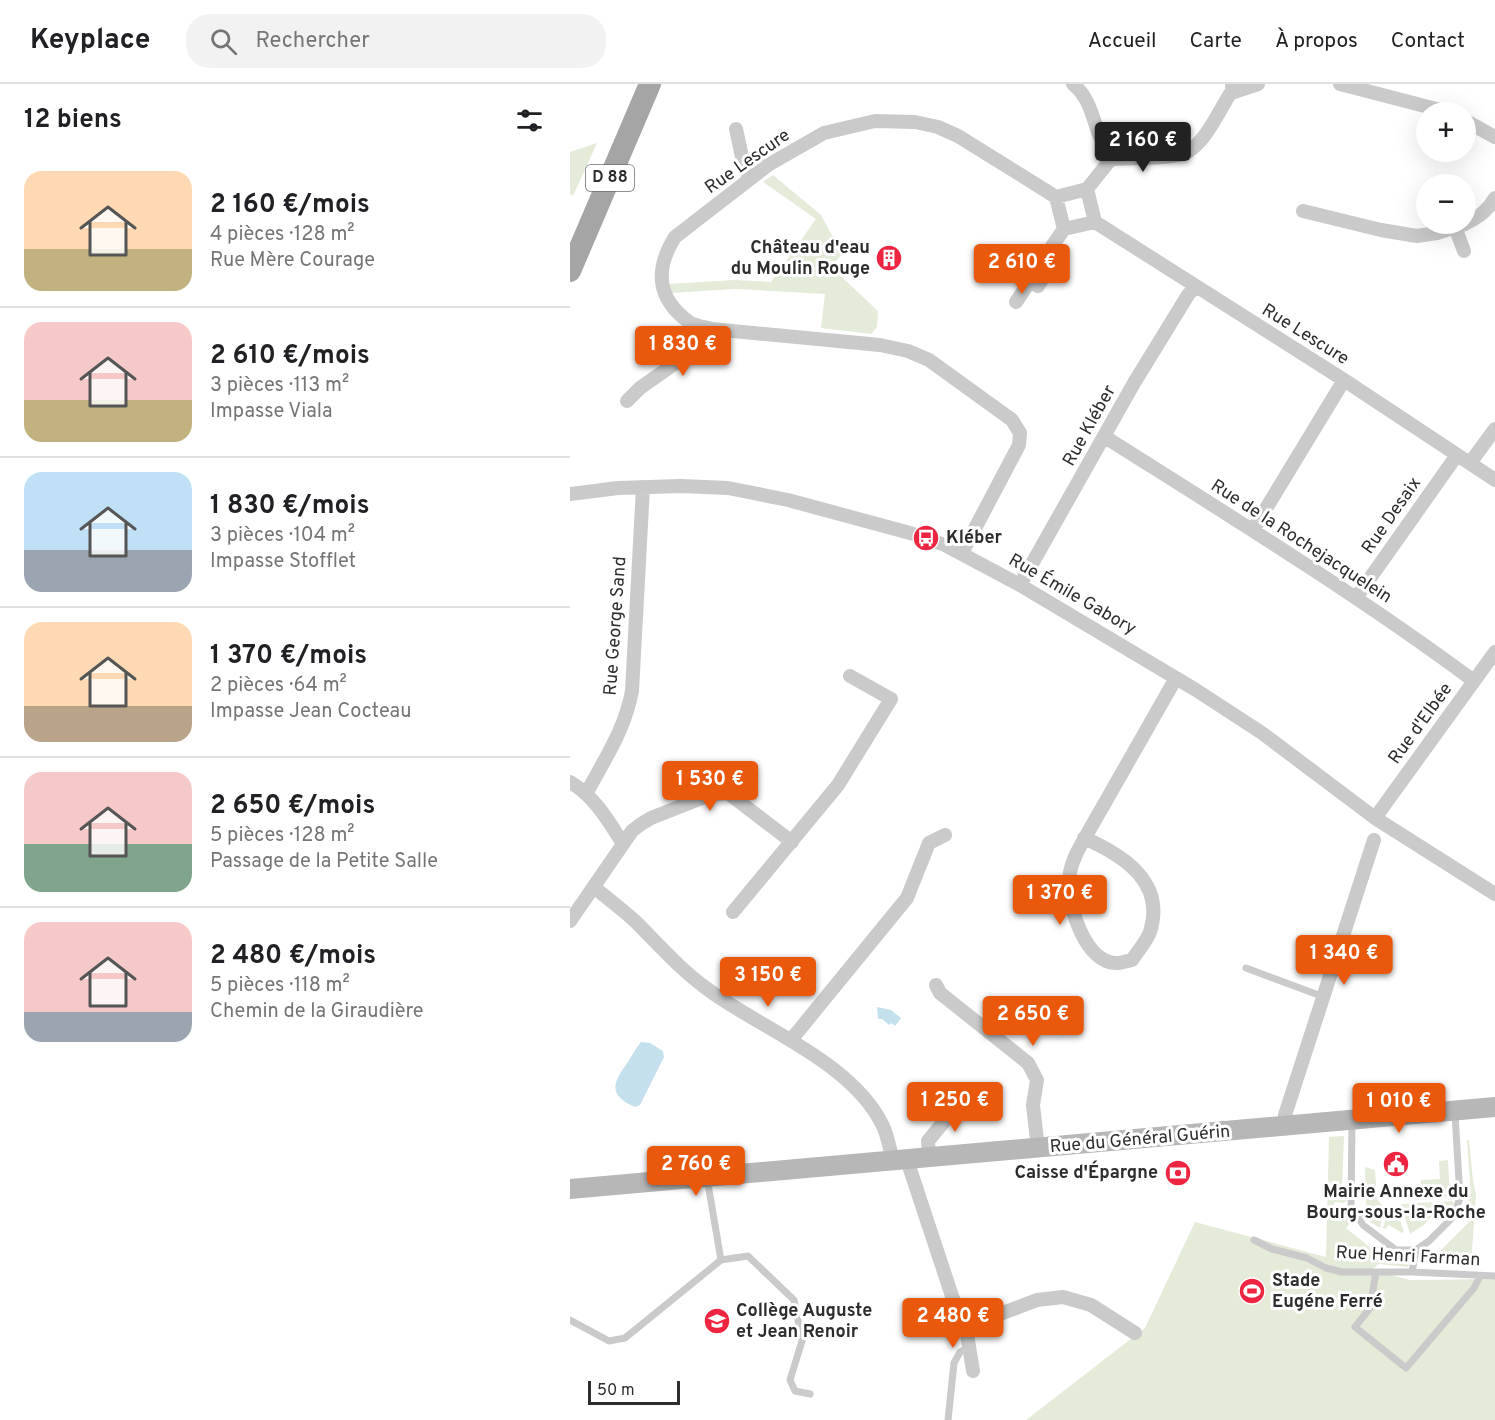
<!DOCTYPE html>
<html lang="fr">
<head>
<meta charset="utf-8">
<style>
	:root { --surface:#fff; --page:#f2f2f2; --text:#202124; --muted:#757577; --line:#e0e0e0; --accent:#ea580c }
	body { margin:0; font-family:Overpass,sans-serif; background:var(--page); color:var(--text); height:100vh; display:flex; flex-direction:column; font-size:22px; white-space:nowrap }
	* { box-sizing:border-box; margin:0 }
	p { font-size:20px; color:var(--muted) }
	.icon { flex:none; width:33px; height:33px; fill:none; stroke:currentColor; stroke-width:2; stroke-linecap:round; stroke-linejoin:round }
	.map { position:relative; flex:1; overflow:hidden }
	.drawer { display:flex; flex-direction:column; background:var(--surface); width:570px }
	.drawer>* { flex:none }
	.fabs { position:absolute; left:846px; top:18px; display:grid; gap:12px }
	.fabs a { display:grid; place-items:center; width:60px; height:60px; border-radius:50%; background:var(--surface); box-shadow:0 6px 24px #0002; font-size:30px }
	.scale { position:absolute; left:18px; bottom:15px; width:92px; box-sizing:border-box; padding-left:6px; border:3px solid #2d2d2d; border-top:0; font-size:16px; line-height:21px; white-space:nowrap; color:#2d2d2d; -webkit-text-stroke:4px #fff; paint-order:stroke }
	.price { position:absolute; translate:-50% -51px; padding:0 14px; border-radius:6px; background:var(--accent); color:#fff; font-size:20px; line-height:39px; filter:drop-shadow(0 2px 3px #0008) }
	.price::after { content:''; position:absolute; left:50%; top:36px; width:18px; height:14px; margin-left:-9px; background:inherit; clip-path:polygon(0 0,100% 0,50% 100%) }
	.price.selected { background:#222; color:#fff }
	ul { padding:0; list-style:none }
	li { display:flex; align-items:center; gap:18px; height:150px; padding:0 24px }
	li+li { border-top:2px solid var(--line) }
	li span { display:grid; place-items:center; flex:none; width:168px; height:120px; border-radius:18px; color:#555 }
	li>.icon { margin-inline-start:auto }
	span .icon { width:72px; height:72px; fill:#fffc; stroke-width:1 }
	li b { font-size:26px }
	h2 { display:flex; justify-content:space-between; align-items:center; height:72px; padding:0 24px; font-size:26px }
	header { display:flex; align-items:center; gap:36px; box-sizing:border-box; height:84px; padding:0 30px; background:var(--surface); border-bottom:2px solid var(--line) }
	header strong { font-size:28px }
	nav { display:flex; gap:33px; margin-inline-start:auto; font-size:21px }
	.search { width:420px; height:54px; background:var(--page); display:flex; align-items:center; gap:15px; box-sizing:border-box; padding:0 21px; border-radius:24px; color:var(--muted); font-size:22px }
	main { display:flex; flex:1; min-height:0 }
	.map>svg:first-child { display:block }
</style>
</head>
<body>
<header>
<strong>Keyplace</strong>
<div class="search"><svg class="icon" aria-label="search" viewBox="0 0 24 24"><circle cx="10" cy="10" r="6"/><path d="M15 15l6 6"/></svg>Rechercher</div>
<nav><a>Accueil</a><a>Carte</a><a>À propos</a><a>Contact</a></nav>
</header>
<main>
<section class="drawer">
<h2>12 biens<svg class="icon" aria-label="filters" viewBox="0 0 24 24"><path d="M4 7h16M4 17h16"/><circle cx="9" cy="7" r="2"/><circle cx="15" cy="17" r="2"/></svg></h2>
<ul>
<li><span style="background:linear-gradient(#ffd9b3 65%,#c2b280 0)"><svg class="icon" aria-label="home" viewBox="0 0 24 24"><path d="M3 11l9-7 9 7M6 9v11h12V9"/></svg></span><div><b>2 160 €/mois</b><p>4 pièces · 128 m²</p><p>Rue Mère Courage</p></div></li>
<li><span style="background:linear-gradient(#f6c9c9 65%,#c2b280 0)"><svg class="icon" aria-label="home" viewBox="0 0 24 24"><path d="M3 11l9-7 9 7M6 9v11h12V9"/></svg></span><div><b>2 610 €/mois</b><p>3 pièces · 113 m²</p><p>Impasse Viala</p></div></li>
<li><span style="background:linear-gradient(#bfe0f5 65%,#9aa5b1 0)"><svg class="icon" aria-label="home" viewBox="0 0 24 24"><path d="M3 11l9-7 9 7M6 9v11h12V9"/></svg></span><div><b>1 830 €/mois</b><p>3 pièces · 104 m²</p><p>Impasse Stofflet</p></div></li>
<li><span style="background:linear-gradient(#ffd9b3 70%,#b9a48a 0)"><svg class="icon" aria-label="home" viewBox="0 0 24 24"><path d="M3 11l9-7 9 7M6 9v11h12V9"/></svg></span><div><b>1 370 €/mois</b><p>2 pièces · 64 m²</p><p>Impasse Jean Cocteau</p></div></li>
<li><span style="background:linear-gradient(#f6c9c9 60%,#7fa58c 0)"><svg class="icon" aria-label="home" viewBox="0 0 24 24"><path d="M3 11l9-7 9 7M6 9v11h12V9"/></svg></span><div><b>2 650 €/mois</b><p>5 pièces · 128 m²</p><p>Passage de la Petite Salle</p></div></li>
<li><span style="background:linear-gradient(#f6c9c9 75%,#9aa5b1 0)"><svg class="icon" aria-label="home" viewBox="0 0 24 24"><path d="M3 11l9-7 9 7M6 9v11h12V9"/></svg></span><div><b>2 480 €/mois</b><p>5 pièces · 118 m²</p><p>Chemin de la Giraudière</p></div></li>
</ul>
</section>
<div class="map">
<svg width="925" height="1336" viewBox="0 0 925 1336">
	<rect width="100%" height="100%" fill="#fff"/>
	<path fill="#e4ebd9" d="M27,59L3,112L0,110V68Z
		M203,91L251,131L272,170L261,183L308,227L307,243L301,250L251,244L255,210L165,205L102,209L98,200L164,196L201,198L246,135L193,98Z
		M774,1052L772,1104L777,1116L774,1119L765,1118L763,1123L764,1129L773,1132L780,1125L786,1132L776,1144L812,1173L833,1180L835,1174L840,1175L838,1183L809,1180L801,1186L840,1196L925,1195V1336H456L575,1244L625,1138L756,1173L759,1053Z
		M897,1056H899L903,1097L906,1111L901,1180L850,1177L851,1170L856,1166L864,1173L900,1137L893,1129L901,1112Z
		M878,1076L880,1113L839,1116V1112H845L850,1108L851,1096L870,1095L869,1077Z
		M795,1083L805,1086L807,1115L814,1124L810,1144L799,1137L806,1136L809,1132L796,1120Z
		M882,1117L884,1120L875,1132L866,1127L855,1140L840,1150L831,1120Z
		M819,1123L826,1124L834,1148L832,1149L819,1141L815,1145L813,1144Z"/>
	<path fill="#c4e0ed" d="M307,923L321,926L331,934L325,942L321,939L319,941L312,935H308Z
		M497,926L506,933L492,952L482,945Z
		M71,958L80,959L93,967L94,973L70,1021L65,1023C37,1011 43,998 58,978C62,971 66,964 71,958Z"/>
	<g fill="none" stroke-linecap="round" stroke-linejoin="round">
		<path stroke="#cacaca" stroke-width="7" d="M676,884L754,913
			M782,1038L781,1122L793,1141L826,1166H846L859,1157L883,1133L890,1114L885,1030
			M137,1094L151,1176L178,1172L224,1216L232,1257L220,1296L225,1307L240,1310
			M684,1156L702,1165L737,1174L756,1184L772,1188H842L925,1192
			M806,1188L800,1224L785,1243L836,1284L904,1204L910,1192
			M842,1188L846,1166
			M0,1236L39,1257L55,1254L151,1176
			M378,1336L384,1279L390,1268L399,1263"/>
		<path stroke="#cacaca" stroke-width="14" d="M503,0C518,12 522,30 528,48C532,57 537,66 541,75C557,74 608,75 619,67C637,55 649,27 660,10L664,8
			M770,0L878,28
			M662,2L664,8L688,0
			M896,37L925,53
			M166,45L174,82L180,95
			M517,105L525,138L494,145L486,113Z
			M517,105L541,75
			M733,127L811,146L847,152L867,149L895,140
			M525,138L774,296L925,396
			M896,139C908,134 918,126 925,114
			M885,143L894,167
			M478,168L479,184L468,202L452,192L463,175L478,168L494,145
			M446,218L460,197
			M57,317L70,304L128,263L142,245
			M535,353C660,432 785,509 904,597
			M900,379L925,345
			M0,410L48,404L111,402L158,404L218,416L340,449L375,461L450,501L626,606L692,649L805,734L925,810
			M683,446L774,296
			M392,469L449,361L450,349L442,336L359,276L338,267L310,261L142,245C135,243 125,242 119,238C86,214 85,185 105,153L198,81L254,49L305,37L345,38L368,43L388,52L486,113
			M450,501L564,299L618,211L625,203
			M786,514L887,371
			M0,698C25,713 38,736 53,760
			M17,708C35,675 55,645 62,607L73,403
			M805,734L925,568
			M514,754C553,771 596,798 580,848C576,858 568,867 562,876C558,877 552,879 548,879C516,881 498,823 499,798C499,784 505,771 512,759L606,594
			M24,803C38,815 53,826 66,838C89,861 110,885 136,904C190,945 282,977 313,1042C318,1053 320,1066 323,1077
			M163,828L268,701L321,615L280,592
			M0,837L62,747L71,740L81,734L142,710L158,709L222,758
			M366,901L370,909L458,979L467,996L463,1021L468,1065
			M221,956L337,814L359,759L375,751
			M715,1042V1031L804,756
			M359,1074L358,1057L390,1018
			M337,1076L382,1212L397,1250L403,1287
			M392,1237L422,1233L467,1216L493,1213L521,1221L565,1249"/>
		<path stroke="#b7b7b7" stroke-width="20" d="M0,1105L925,1023"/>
		<path stroke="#a5a5a5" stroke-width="22" d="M0,187L80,0"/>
	</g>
	<defs>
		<symbol id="building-disc" viewBox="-11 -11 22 22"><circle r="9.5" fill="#ed2541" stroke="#fff"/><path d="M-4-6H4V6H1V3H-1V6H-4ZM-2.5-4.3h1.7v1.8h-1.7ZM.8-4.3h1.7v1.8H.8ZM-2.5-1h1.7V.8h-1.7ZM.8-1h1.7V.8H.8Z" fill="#fff"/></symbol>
		<symbol id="bus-disc" viewBox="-11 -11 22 22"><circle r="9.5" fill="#ed2541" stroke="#fff"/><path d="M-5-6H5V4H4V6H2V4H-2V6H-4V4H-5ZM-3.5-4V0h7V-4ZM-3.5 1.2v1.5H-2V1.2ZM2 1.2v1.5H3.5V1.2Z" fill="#fff"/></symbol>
		<symbol id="civic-disc" viewBox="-11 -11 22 22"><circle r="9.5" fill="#ed2541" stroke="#fff"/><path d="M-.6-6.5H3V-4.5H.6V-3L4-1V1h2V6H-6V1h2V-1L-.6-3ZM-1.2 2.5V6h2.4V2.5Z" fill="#fff"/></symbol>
		<symbol id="bank-disc" viewBox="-11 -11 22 22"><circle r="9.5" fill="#ed2541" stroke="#fff"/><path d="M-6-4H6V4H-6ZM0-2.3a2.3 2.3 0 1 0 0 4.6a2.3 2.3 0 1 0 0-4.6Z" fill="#fff"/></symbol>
		<symbol id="stadium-disc" viewBox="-11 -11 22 22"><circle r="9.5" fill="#ed2541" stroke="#fff"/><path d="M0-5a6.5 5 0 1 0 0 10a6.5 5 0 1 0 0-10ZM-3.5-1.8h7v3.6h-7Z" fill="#fff"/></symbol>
		<symbol id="school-disc" viewBox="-11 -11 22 22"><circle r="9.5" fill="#ed2541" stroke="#fff"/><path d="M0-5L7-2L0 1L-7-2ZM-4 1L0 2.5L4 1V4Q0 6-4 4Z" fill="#fff"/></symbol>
	</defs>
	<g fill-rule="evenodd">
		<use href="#building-disc" x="304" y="159" width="30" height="30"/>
		<use href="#bus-disc" x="341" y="439" width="30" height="30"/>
		<use href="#civic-disc" x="811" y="1065" width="30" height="30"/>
		<use href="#bank-disc" x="593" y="1074" width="30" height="30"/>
		<use href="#stadium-disc" x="667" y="1192" width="30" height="30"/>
		<use href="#school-disc" x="132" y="1222" width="30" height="30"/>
	</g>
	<g text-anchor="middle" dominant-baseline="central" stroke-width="6" stroke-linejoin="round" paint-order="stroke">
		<rect fill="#fff" stroke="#6c6c6c" stroke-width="1.5" x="16" y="81" width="48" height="26" rx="4.5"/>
		<g font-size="16" font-weight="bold" fill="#2d2d2d">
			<text x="40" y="94">D 88</text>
		</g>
		<g font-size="18" fill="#2d2d2d" stroke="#fff">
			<text transform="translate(178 78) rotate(-35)">Rue Lescure</text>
			<text transform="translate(735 251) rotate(32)">Rue Lescure</text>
			<text transform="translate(520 342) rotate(-61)">Rue Kléber</text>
			<text transform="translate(822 432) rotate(-55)">Rue Desaix</text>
			<text transform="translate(731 458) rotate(33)">Rue de la Rochejacquelein</text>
			<text transform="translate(502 511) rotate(30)">Rue Émile Gabory</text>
			<text transform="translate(46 542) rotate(-86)">Rue George Sand</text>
			<text transform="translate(851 640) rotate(-54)">Rue d'Elbée</text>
			<text transform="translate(570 1056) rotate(-5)">Rue du Général Guérin</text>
			<text transform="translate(838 1173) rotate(3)">Rue Henri Farman</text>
		</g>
		<g font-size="18" font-weight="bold" fill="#2d2d2d" stroke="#fff" text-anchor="start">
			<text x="300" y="164" text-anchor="end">Château d'eau<tspan x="300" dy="21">du Moulin Rouge</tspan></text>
			<text x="376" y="454">Kléber</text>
			<text x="588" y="1089" text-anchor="end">Caisse d'Épargne</text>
			<text x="826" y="1108" text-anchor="middle">Mairie Annexe du<tspan x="826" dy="21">Bourg-sous-la-Roche</tspan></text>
			<text x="702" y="1197">Stade<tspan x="702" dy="21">Eugéne Ferré</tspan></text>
			<text x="166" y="1227">Collège Auguste<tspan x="166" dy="21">et Jean Renoir</tspan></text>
		</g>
	</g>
</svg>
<div class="fabs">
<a>+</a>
<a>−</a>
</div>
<div class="scale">50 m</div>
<b class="price selected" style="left:573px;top:89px">2 160 €</b>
<b class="price" style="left:452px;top:211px">2 610 €</b>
<b class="price" style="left:113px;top:293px">1 830 €</b>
<b class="price" style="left:140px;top:728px">1 530 €</b>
<b class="price" style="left:490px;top:842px">1 370 €</b>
<b class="price" style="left:774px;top:902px">1 340 €</b>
<b class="price" style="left:198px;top:924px">3 150 €</b>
<b class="price" style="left:463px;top:963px">2 650 €</b>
<b class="price" style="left:385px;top:1049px">1 250 €</b>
<b class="price" style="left:829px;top:1050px">1 010 €</b>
<b class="price" style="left:126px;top:1113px">2 760 €</b>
<b class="price" style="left:383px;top:1265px">2 480 €</b>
</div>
</main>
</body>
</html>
